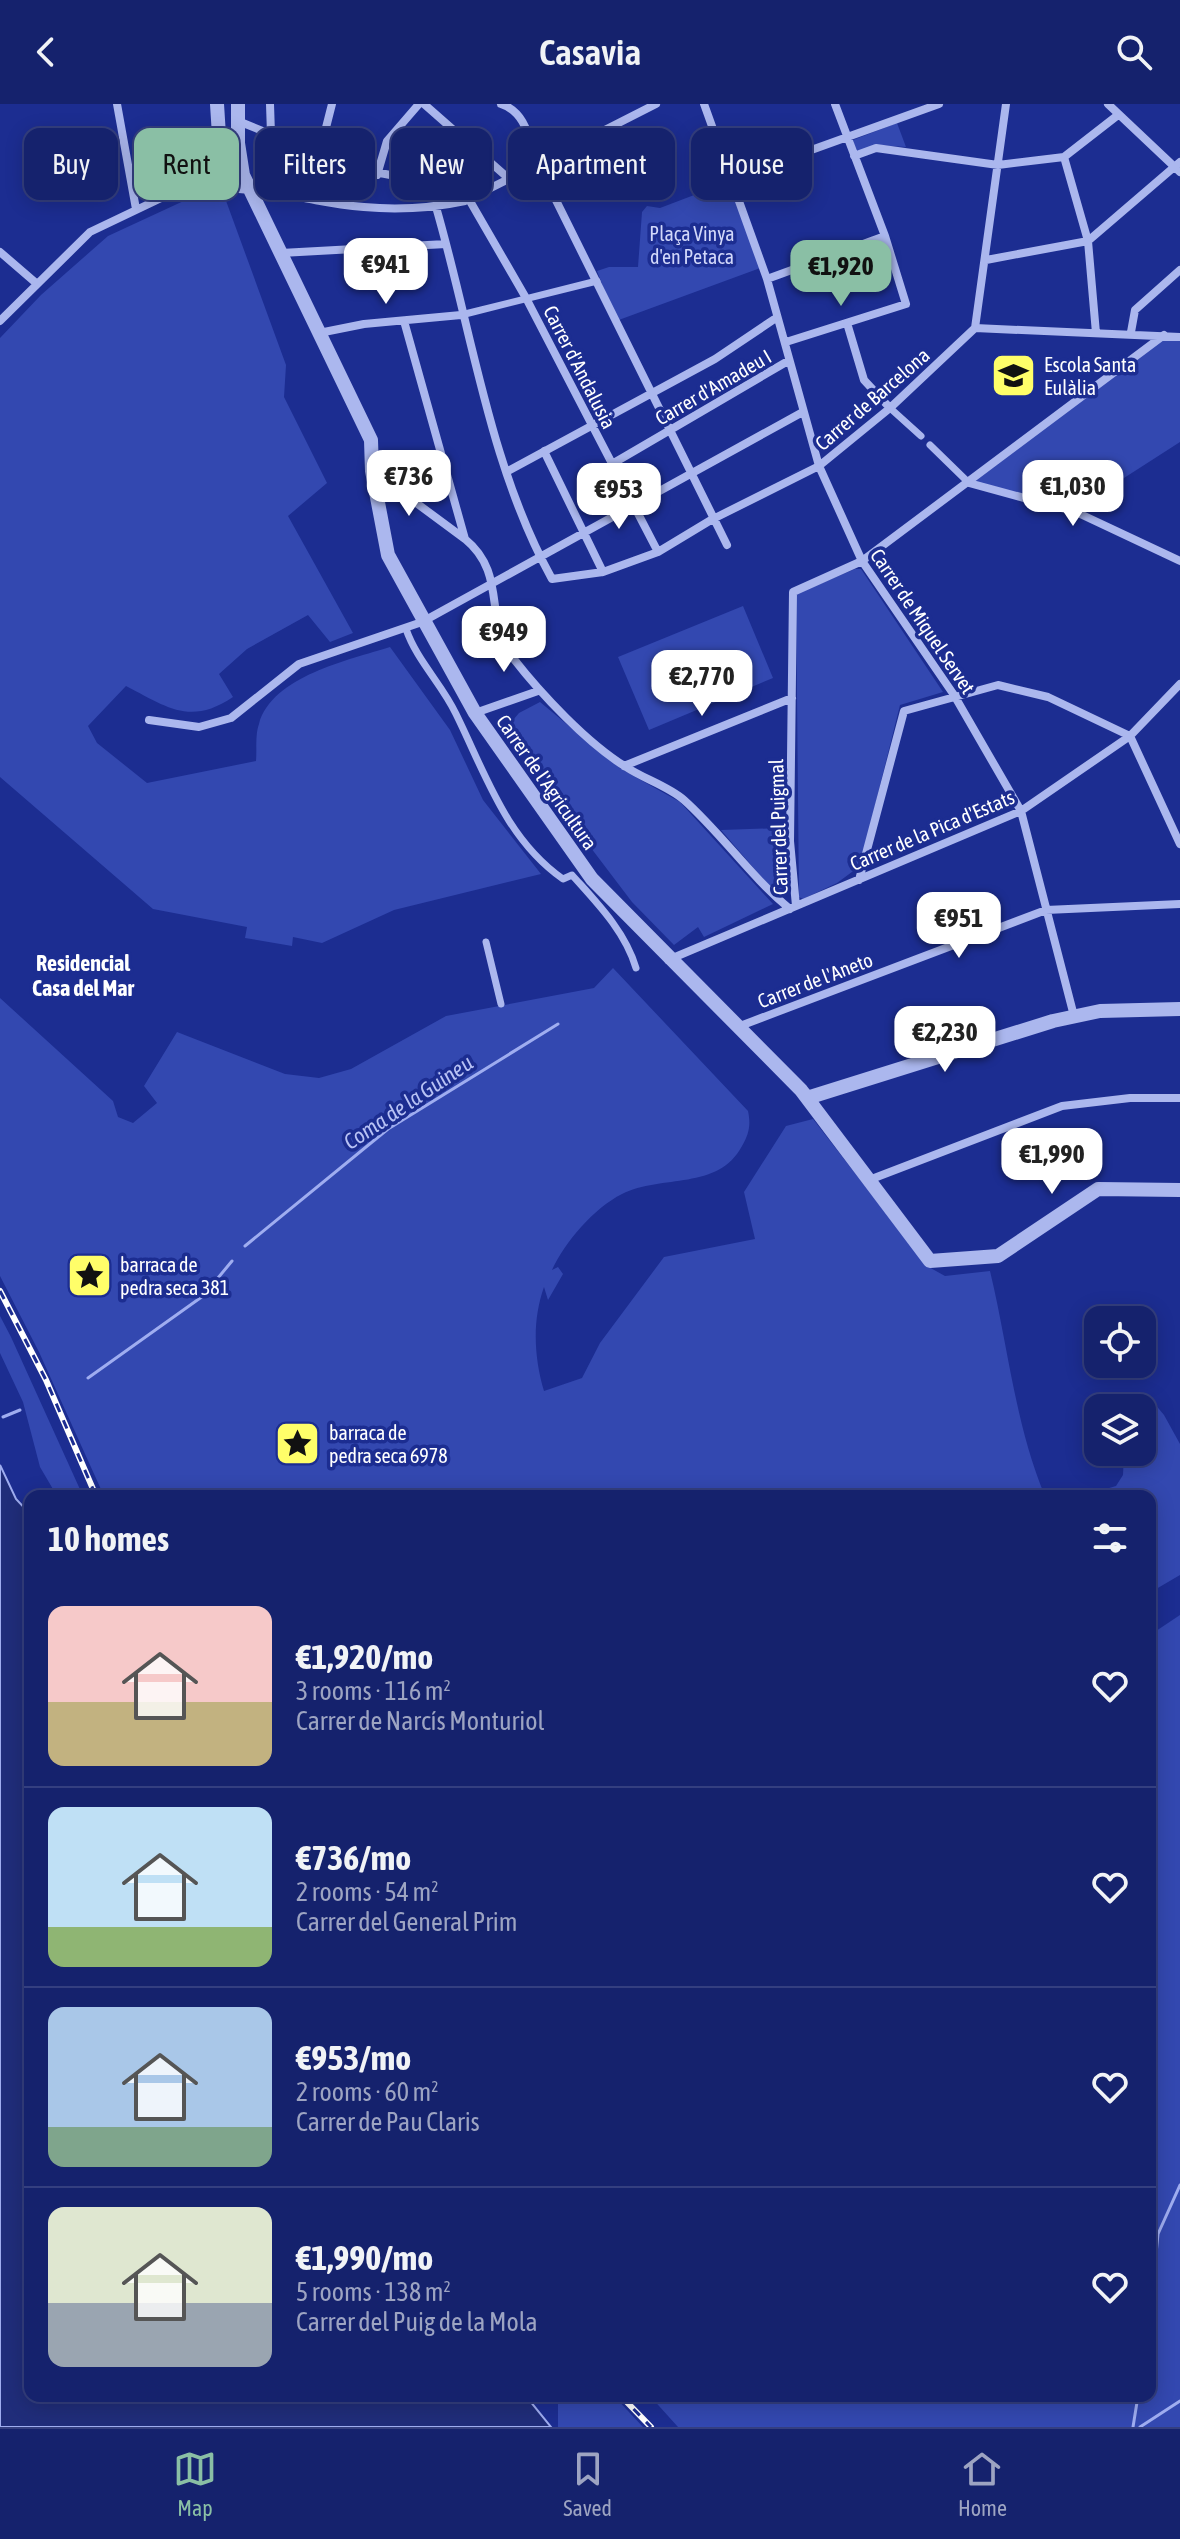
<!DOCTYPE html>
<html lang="en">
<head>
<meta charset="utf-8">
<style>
	:root { --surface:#15226d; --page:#1e2a72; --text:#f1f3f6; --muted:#9da4c2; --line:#343f80; --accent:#8abfa5 }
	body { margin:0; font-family:"Asap Condensed",sans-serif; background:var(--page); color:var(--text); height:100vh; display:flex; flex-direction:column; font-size:30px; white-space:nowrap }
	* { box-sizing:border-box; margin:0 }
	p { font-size:26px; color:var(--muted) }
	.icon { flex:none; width:44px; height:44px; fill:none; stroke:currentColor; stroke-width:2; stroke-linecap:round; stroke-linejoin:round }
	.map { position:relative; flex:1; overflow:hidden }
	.drawer { position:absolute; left:24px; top:1386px; width:1132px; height:912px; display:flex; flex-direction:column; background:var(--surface); border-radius:16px; box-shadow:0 4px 20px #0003,0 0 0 2px var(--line) }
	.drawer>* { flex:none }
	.hud { position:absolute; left:24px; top:24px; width:1132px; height:72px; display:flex; gap:16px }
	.buttons { position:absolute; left:1084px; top:1202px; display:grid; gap:16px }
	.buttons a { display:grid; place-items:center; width:72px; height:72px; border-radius:16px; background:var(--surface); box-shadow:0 4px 20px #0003,0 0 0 2px var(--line); font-size:40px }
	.price { position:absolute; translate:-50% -68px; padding:0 18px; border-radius:16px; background:#fff; color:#222; font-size:26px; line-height:52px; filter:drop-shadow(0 2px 4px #0008) }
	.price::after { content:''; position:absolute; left:50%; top:48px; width:24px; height:18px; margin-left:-12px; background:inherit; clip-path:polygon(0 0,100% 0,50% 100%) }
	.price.active { background:var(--accent); color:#111 }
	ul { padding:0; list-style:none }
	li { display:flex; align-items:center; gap:24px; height:200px; padding:0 24px }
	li+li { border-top:2px solid var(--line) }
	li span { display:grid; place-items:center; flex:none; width:224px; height:160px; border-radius:16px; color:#555 }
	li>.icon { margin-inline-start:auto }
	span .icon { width:96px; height:96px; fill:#fffc; stroke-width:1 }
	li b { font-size:34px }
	h2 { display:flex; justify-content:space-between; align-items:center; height:96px; padding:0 24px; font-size:34px }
	.chip { padding:0 28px; border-radius:16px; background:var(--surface); box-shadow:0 4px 20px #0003,0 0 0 2px var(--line); font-size:28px; line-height:72px }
	.chip.active { background:var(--accent); color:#111 }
	header { display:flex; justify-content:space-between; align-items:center; height:104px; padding:0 24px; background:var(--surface); font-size:36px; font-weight:600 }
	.tabs { display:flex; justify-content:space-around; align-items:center; height:112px; border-top:2px solid var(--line); background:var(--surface); font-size:22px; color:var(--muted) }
	.tabs a { display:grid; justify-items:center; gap:4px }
	.tabs .active { color:var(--accent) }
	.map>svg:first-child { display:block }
</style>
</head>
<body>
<header><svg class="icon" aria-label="back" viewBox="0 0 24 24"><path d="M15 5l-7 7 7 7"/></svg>Casavia<svg class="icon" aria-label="search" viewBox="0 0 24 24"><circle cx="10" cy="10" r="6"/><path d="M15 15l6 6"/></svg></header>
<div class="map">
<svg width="1180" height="2323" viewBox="0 0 1180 2323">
	<rect width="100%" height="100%" fill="#1c2d91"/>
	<path fill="#3348b0" d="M897,19L906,43L877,41L856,48L853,36Z
		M731,77L763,163L616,217L597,167L609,163H638L642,108L647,102L660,104Z
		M203,88L225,94L286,261L284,293L327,379L288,412L353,529L330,538L308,511L247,545L219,570L233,593C190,622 167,603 126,582L88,622L97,639L147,679L256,657C257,646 255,631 259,620C272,572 349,556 390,543L450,626L483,696L541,770L394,806L322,839L293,833L292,842L245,834L247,823L153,805L0,673V234L41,191L108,132Z
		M1165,231L1180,233V338L1082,401L969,379Z
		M855,465H861L943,588L900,601L860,762L837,779L803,795L799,793L796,490Z
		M743,502L773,574L649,626L618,553Z
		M540,598L621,665L680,698L773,800L704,833L698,823L674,841L632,798L503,628L519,609Z
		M782,724L791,787L776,790L721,726Z
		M613,864L748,1007C751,1021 749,1030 742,1042C718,1087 662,1070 622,1090C594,1104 565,1138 552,1166L558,1163L563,1170L548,1196L544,1183C532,1217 534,1253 544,1287L582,1274L600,1239L664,1153L755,1135L744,1088L786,1022L813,1015L927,1162L945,1172L990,1167C1008,1242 1015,1320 1045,1392H104L39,1248L0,1172V894L113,997L118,1013L133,1019L157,999L144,982L177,928L285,970L319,974L351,965L446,912L594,884Z
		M0,1212L11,1233L83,1392H57L40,1363L23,1298L0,1249Z
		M1141,1294L1154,1299L1164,1311L1180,1340V1471L1151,1488L1150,1392H1082L1116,1382L1123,1371L1124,1348H1142V1304H1125Z
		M1180,1511V2323H678L650,2292H1150V1531Z
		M558,2292H614L643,2323H558Z"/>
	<path fill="#202d7a" stroke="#9fadf0" stroke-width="2" d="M0,1361L16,1395L30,1410V2292H526L551,2323H0Z"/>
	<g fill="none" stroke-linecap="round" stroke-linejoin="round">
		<path stroke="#9fadf0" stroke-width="3" d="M245,1142L388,1025L558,920
			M88,1274L203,1192L232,1157
			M3,1313L20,1306
			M1150,2210L1158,2130L1180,2081
			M1133,2323L1138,2292
			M1140,2323L1180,2297"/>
		<path stroke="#abb7ee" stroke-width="7" d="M461,211L597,177
			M890,304L921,332
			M930,341L969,379
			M406,525C417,557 442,580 456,610C486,671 506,735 563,775L572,771C597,799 625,827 636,864
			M486,838L501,900"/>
		<path stroke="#abb7ee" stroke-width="8" d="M117,0L136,105
			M270,0L271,30
			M424,0L507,73
			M501,0C526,8 529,35 537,58L727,441
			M704,0L767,175L819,362L862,457L954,591L1021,707L1074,912
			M1108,0L1180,68
			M238,17L354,64L463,85L526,194L658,448
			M319,51L332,0
			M854,52L876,44L998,61L1064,53L1118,11
			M1064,53L1088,137L1096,229
			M377,71L387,37L419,0
			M731,75L939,0
			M251,83C327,99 386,114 465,97L656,0
			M436,103C472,227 489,361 552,475L603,468L658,448L711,416L819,362L890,304L975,224L1180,233
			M0,148L36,179
			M281,149L446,140
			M986,156L1088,137L1180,58
			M767,175L885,132
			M0,217L90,128L199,76L227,81
			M404,217L465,435C508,470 483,516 513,554C541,590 587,639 626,663C644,675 668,682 684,696C722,730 750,772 790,805
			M847,219L864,276L890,304
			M975,224L1006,0
			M1131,228L1135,206L1180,166
			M319,229L364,220L461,211
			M786,238L906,200L885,132L835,0
			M544,347L603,468
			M612,360L788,257
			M373,367L465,435
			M508,367L715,255L776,214
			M969,379L1076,408L1180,457
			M475,609L538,587
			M149,616L199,623L231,614L299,560L422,518L801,309
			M624,662L792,594
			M859,776L904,607L998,581L1048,593L1130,632L1180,740
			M796,802L790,737L793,488L862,457L1164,231
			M668,856L1021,707L1130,632L1180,580
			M740,922L1046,806L1180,800
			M869,1076L1062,1002L1130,994H1180"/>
		<path stroke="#abb7ee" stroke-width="14" d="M217,0L220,47L227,81L251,83
			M238,0V39L243,71L371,336L372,367L388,451L475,609L592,775L801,986L930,1157L998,1152L1098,1085L1180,1086
			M807,994L1053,917L1100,907L1180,905"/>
		<defs>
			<path id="rail" d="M0,1187L46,1276L96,1392
				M621,2292L651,2323"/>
		</defs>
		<use href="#rail" stroke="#fff" stroke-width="6"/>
		<use href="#rail" stroke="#1c2d91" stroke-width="3" stroke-dasharray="9" stroke-linecap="butt"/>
	</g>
	<defs>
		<symbol id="school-square" viewBox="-11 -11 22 22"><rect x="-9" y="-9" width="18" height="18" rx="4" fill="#fffe69" stroke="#1c2d91"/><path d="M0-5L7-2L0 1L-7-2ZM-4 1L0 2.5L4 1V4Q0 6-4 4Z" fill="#111"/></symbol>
		<symbol id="sight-square" viewBox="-11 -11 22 22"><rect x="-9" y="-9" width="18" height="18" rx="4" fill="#fffe69" stroke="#1c2d91"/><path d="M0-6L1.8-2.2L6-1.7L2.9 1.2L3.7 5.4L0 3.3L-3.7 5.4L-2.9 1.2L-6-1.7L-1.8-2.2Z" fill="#111"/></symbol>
	</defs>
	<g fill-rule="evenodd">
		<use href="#school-square" x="988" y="246" width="51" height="51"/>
		<use href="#sight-square" x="64" y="1146" width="51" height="51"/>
		<use href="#sight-square" x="272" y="1314" width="51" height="51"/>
	</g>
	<g text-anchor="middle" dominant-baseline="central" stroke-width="7" stroke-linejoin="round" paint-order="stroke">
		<g font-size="20" fill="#d2d8fa" stroke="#1c2d91">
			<text x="692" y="129">Plaça Vinya<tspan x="692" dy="23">d'en Petaca</tspan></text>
		</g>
		<g font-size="20" fill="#fff" stroke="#1c2d91" text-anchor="start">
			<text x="1044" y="260">Escola Santa<tspan x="1044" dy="23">Eulàlia</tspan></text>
			<text x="120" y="1160">barraca de<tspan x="120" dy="23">pedra seca 381</tspan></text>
			<text x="329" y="1328">barraca de<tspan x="329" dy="23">pedra seca 6978</tspan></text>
		</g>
		<g font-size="20" fill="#fff" stroke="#1c2d91">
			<text transform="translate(580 263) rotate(63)">Carrer d'Andalusia</text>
			<text transform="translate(713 283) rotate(-30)">Carrer d'Amadeu I</text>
			<text transform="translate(872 295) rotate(-41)">Carrer de Barcelona</text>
			<text transform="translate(923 517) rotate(56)">Carrer de Miquel Servet</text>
			<text transform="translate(547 678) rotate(55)">Carrer de l'Agricultura</text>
			<text transform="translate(778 723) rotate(-92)">Carrer del Puigmal</text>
			<text transform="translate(932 726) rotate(-23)">Carrer de la Pica d'Estats</text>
			<text transform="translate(815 876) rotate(-21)">Carrer de l'Aneto</text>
		</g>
		<g font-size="22" font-weight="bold" fill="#fff" stroke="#1c2d91">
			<text x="83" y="859">Residencial<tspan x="83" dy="25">Casa del Mar</tspan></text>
		</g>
		<g font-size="22" font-style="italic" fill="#b8c2f5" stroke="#1c2d91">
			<text transform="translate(408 998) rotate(-34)">Coma de la Guineu</text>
		</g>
	</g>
</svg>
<div class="buttons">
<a><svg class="icon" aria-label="locate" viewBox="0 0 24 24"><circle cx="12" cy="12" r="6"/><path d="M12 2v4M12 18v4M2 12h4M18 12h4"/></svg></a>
<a><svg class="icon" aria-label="layers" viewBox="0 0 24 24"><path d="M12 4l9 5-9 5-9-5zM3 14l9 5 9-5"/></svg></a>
</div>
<b class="price" style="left:386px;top:202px">€941</b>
<b class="price active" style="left:841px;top:204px">€1,920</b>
<b class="price" style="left:409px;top:414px">€736</b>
<b class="price" style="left:1073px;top:424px">€1,030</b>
<b class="price" style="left:619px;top:427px">€953</b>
<b class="price" style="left:504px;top:570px">€949</b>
<b class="price" style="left:702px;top:614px">€2,770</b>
<b class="price" style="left:959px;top:856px">€951</b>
<b class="price" style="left:945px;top:970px">€2,230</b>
<b class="price" style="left:1052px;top:1092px">€1,990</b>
<div class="hud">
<a class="chip">Buy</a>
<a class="chip active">Rent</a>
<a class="chip">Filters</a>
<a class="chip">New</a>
<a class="chip">Apartment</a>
<a class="chip">House</a>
</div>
<section class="drawer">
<h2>10 homes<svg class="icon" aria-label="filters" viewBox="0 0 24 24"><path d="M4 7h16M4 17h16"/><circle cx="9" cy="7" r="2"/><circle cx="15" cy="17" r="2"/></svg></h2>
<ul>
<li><span style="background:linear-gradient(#f6c9c9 60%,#c2b280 0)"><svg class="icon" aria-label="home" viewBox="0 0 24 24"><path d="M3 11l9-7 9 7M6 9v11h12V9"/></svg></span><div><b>€1,920/mo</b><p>3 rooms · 116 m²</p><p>Carrer de Narcís Monturiol</p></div><svg class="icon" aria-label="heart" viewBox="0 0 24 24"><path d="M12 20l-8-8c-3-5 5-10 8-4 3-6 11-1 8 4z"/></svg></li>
<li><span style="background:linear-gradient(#bfe0f5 75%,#8fb573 0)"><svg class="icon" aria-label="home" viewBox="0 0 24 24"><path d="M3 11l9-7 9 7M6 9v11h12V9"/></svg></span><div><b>€736/mo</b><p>2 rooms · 54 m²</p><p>Carrer del General Prim</p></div><svg class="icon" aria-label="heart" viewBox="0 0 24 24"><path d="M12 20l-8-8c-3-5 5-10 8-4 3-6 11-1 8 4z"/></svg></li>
<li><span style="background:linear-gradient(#a9c7e8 75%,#7fa58c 0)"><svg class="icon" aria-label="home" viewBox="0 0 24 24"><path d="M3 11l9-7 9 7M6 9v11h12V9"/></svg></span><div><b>€953/mo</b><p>2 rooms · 60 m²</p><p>Carrer de Pau Claris</p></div><svg class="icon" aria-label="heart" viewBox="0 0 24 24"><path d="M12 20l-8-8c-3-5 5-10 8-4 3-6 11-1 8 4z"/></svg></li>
<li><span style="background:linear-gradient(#dfe7d0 60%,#9aa5b1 0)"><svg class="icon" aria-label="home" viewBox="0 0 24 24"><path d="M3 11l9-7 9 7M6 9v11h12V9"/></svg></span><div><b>€1,990/mo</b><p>5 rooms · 138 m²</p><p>Carrer del Puig de la Mola</p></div><svg class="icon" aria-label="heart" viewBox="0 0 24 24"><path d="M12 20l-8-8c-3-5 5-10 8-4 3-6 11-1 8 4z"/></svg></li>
</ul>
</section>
</div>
<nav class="tabs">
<a class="active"><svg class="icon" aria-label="map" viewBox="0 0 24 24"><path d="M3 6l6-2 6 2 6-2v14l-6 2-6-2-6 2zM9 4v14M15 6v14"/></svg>Map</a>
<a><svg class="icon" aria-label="saved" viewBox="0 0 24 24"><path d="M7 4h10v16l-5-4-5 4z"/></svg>Saved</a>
<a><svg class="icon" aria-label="home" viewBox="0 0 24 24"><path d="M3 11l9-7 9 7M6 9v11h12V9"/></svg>Home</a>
</nav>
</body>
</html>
